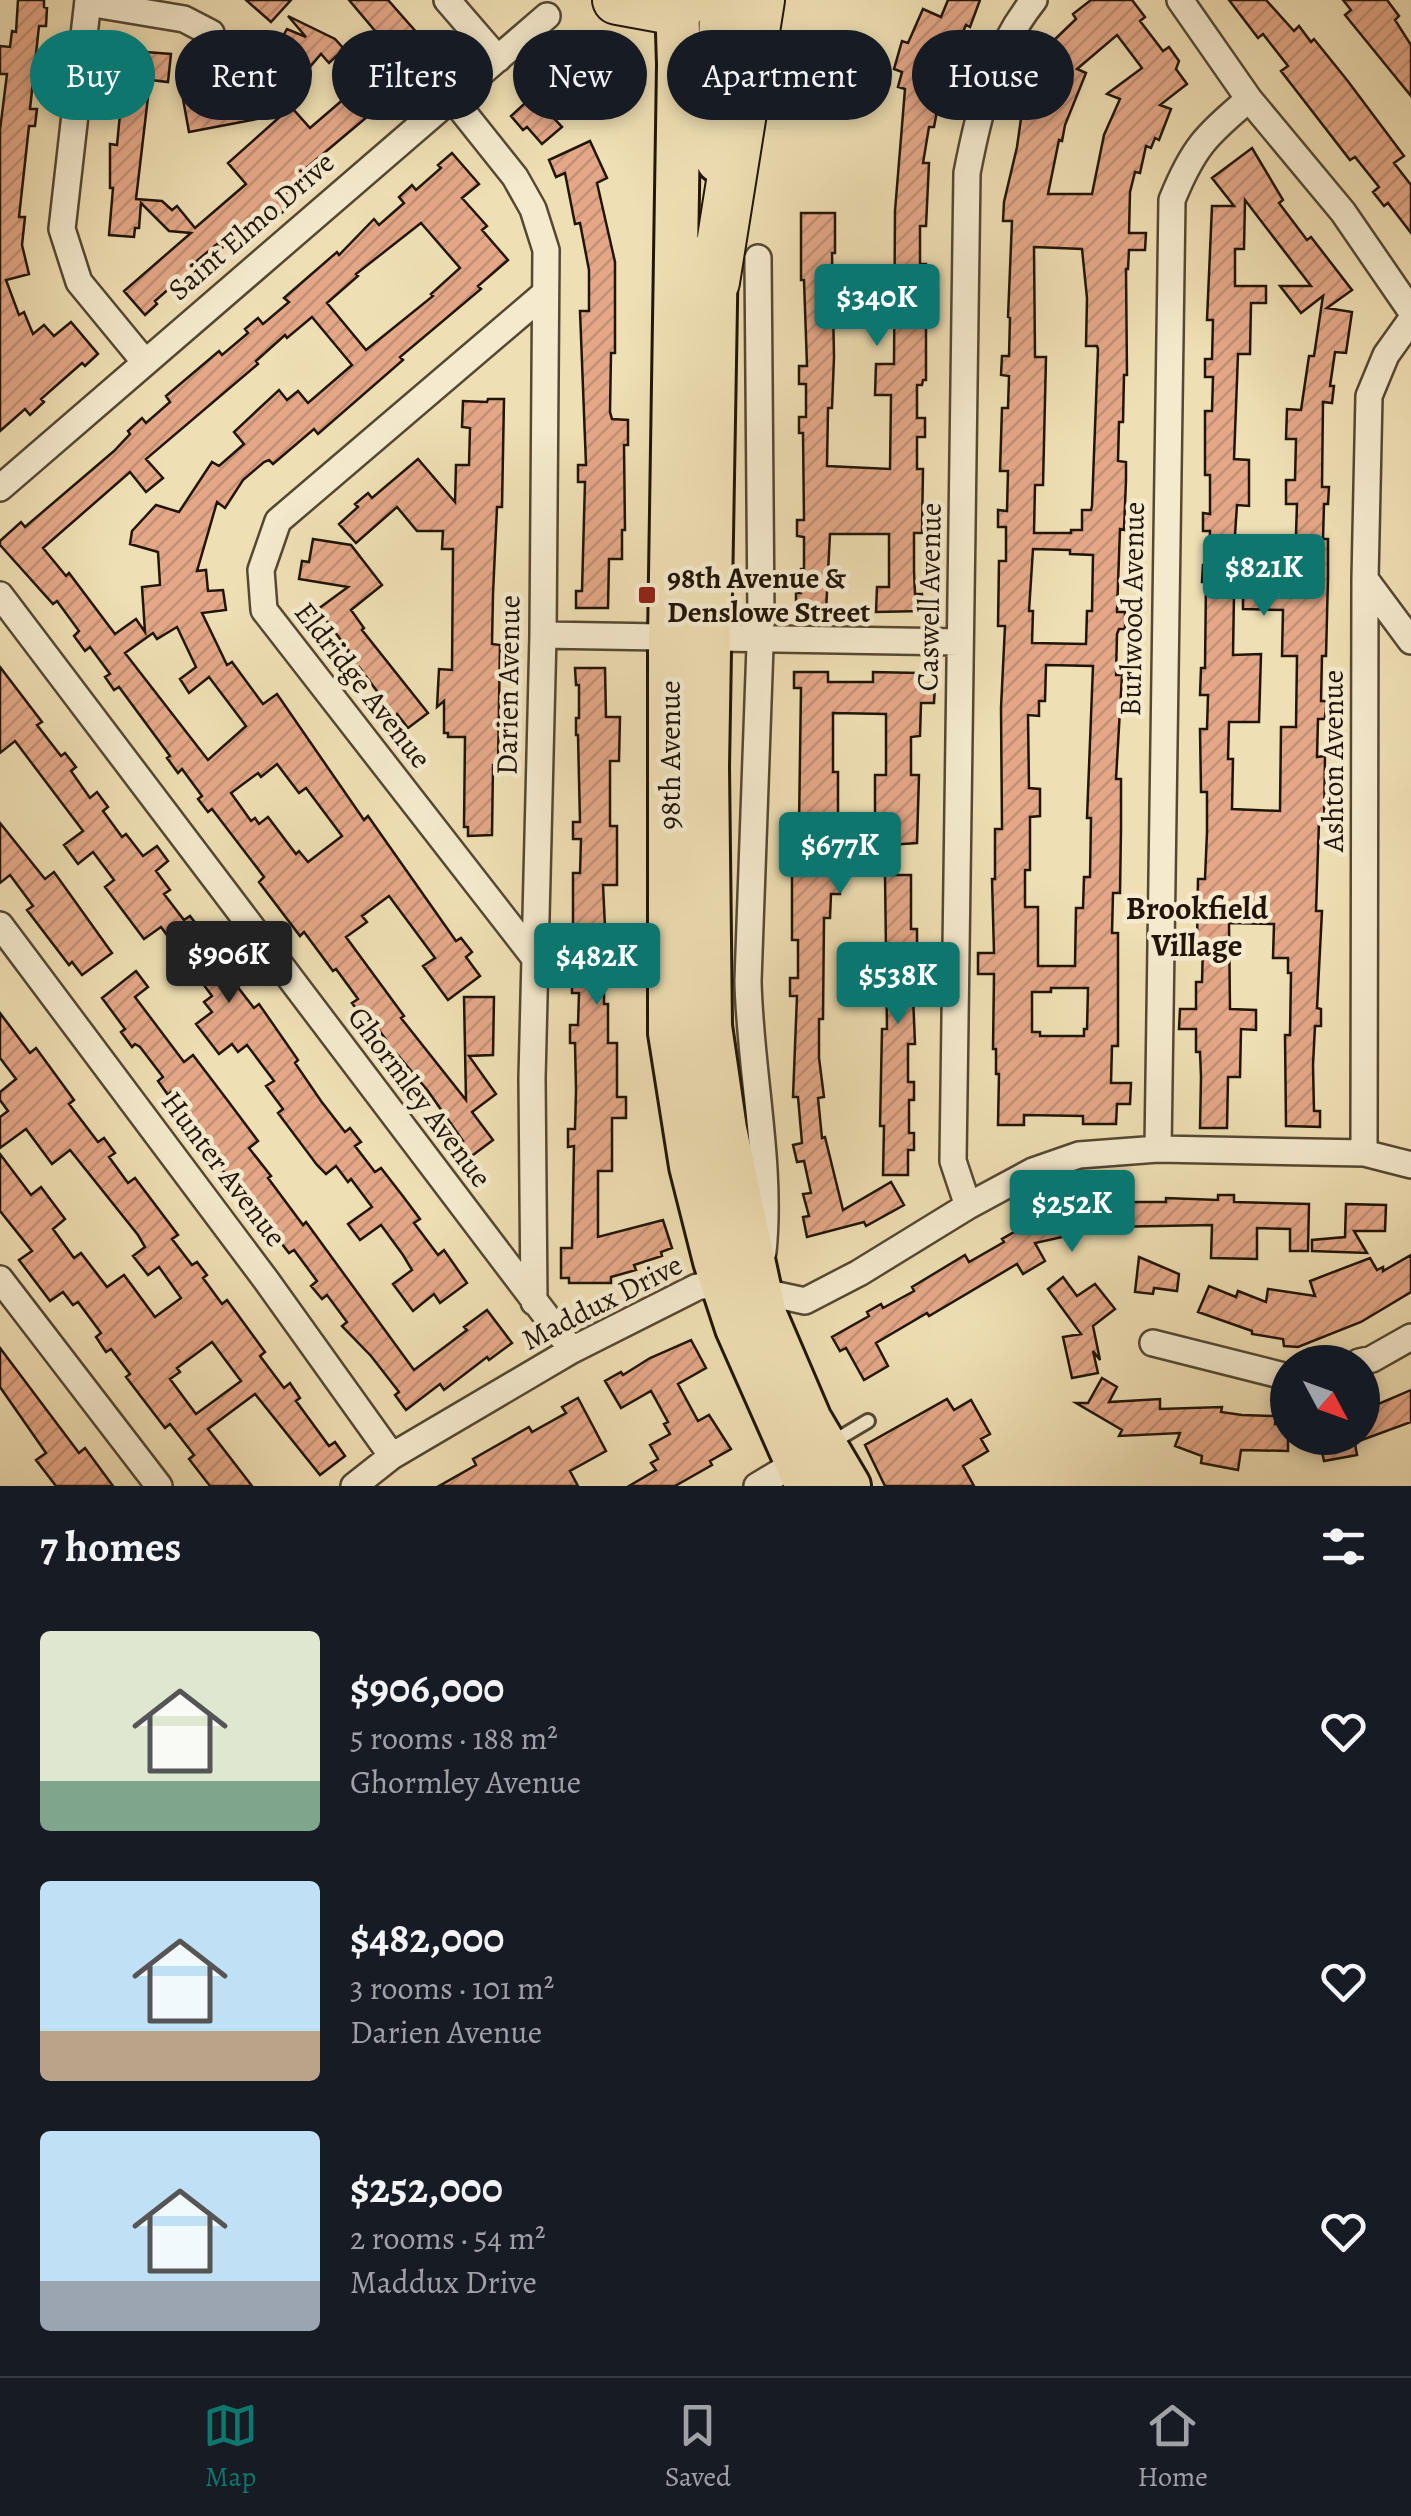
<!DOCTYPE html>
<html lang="en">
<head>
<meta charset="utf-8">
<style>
	:root { --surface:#171b24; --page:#242831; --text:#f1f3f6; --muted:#9ea1a6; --line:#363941; --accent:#0f766e }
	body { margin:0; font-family:Alegreya,serif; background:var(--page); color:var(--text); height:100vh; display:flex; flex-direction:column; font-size:38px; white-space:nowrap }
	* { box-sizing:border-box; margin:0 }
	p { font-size:32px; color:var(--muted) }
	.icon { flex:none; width:55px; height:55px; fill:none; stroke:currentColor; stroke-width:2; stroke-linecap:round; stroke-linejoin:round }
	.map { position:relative; height:1486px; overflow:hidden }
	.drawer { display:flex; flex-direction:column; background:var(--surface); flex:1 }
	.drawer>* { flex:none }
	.banner { position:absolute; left:30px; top:30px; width:1352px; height:90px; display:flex; gap:20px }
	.needle { width:65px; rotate:131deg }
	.tools { position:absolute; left:1270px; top:1345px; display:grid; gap:20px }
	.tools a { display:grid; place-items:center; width:110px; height:110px; border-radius:50%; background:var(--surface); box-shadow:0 5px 15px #0003; font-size:50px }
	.price { position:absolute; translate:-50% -85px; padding:0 22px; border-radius:10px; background:var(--accent); color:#fff; font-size:32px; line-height:65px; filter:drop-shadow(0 2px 5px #0008) }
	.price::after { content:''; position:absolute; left:50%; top:60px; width:30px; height:22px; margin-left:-15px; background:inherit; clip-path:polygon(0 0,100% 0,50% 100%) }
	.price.current { background:#222; color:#fff }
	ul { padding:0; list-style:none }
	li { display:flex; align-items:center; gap:30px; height:250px; padding:0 40px }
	li span { display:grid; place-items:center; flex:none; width:280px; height:200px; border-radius:10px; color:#555 }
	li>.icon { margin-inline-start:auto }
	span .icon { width:120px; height:120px; fill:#fffc; stroke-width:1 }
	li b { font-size:42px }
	h2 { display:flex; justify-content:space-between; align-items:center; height:120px; padding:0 40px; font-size:42px }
	.chip { padding:0 35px; border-radius:45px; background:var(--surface); box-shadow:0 5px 15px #0003; font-size:35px; line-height:90px }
	.chip.current { background:var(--accent); color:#fff }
	.menu { display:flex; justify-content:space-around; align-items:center; height:140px; border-top:2px solid var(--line); background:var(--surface); font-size:28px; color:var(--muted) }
	.menu a { display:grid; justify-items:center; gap:5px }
	.menu .current { color:var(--accent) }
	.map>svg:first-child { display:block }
</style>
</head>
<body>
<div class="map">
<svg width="1411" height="1486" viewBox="0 0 1411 1486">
	<defs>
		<pattern id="building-hatch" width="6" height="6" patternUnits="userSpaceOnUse" patternTransform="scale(2.5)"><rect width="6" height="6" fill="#e4a888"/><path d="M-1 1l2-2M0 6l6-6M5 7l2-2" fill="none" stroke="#c39074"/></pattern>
	</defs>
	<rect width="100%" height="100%" fill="#efdfb4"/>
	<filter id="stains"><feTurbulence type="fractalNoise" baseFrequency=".002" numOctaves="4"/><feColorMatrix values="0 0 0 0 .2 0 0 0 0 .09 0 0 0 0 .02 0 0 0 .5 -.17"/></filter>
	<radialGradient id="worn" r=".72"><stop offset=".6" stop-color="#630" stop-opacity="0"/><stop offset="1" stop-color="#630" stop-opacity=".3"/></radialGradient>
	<path fill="url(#building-hatch)" stroke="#201507" stroke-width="2.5" fill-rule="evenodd" d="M18,0H44V7L47,8L46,26H39L30,109H37L35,126H29L19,217H25L22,245L29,274L6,280L19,315L24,312L33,334L44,325L54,336L71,322L98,354L85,366L82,363L41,399L44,402L30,415L25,409L0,431V130L7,74H0V46L10,47L12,31L16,32Z
		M246,0H291L271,22Z
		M349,0H388L441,60L421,77L418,74L387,100L390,103L377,115L374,111L305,169L309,174L284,195L292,204L254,237L246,228L221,249L217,244L192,265L197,271L184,283L180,279L155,301L157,304L145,315L124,291L191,233L169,231L141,203L139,228H135L134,237L109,235L113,188H110V144L117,145L122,93H130L133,51L171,54L168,82L150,80L136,199L162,201L172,210L177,206L195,228L246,184L228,163L283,114L189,132L183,99L201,96L202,101L223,98L224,105L259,91L256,84L265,80L282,47L278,45L287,29L306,37L288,16L335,39L344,49L329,63L321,54L309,68L303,64L285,100L310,128L353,91L350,87L392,51Z
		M948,0H980L970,27L966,25L957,46L950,70L945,69L934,127H929L923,163H929L926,226H920V264H926V380H923L922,385H917V418H925V437H917V469H923L922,533H914V570L915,594H922V611L876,612L877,587H889V534H830L826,611H796V593H801V569H804V537L797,536V520H804L803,433H799V417H806V384H799V366H807L804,280H801V213H835V253H832L834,357L832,408H828L827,466L890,469L891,395H875L876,364H894L895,211L905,89L898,87L902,72L894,69L902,41L908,43L923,9L941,17Z
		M1091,0H1132L1145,17L1140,21L1163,51L1169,47L1179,61L1176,69L1187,84L1160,105L1171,109L1159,140L1155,138L1151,148L1146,146L1140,173L1135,172L1130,192L1129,233H1146L1145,250H1129L1128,269H1126L1127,375H1124L1123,422H1119L1118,461L1126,462V480L1124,530L1120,529L1117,612H1125V629H1119L1117,634L1116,675H1122L1116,779H1121V828L1120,893H1113L1112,933H1118V1046H1112L1111,1083H1131L1130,1104H1117L1116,1124H1083V1116L1024,1115V1125H998L999,1074H996V1049H993L994,974H978V953H994L992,879H995V829H1002L1001,708L1005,626H998L999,561H1006V527H998V510L1007,511L1008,471H1000L1002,408H1008L1009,376L1001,375L1002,356H1009L1010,318L1008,317L1012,221H1003L1004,202L1017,147L1024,97L1034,99L1047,67L1041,64L1050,44L1076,19L1073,14ZM1117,35L1142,68L1107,94L1120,99L1104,135L1092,194H1048L1059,140L1062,141L1065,125L1086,73L1077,69ZM1034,247L1082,249L1087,298L1086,346H1097L1098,349L1092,506L1091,510H1082V530H1071V533H1034L1035,485H1043L1046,357H1035ZM1033,549L1070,550V554L1093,555L1092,611H1087L1086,644L1032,643L1033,611H1029ZM1046,665L1093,666L1087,818H1091L1090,877H1084L1083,908H1076L1075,966H1038V907H1025V870H1030V817L1040,816V789L1029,788L1028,715L1039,716V701H1045ZM1051,988H1088L1087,1029H1084V1036H1040V1032H1032V992H1051Z
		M1229,0H1266L1294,31L1299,26L1311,42L1314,39L1347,80L1404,156L1394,163L1411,185V233L1388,203L1384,206L1373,192L1379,187L1355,157L1350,160L1281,71L1288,66L1263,34L1258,38Z
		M1343,0H1387L1399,16L1395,20L1411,45V96L1345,15L1351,10Z
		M575,57L605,92L589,104L577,90L550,114L562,127L542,144L527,127L523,130L511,116Z
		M590,141L607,178L597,183L615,262V353H611L610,412L612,419L628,420V445H624L625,530H622V559H609L608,608H576V591H582L585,482H578V465H586L580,311H589V270L580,223L575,224L565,173L556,177L549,160Z
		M1252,148L1283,200L1279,203L1307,240L1311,237L1352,290L1327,308L1352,312L1346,353L1335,352L1330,386H1334L1332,403L1323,402L1322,487H1329L1328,504H1324L1323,539H1328V577L1326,656H1322L1321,701H1326L1325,719H1318L1317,757L1325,756L1324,821H1319L1316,911H1322L1317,1008L1321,1009V1026H1315L1313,1065L1314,1111H1320V1127L1286,1126L1285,1035H1290L1291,973H1288V958H1273L1274,924L1229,923L1230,1009L1256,1010V1030L1241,1029L1240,1077H1228L1227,1128H1200L1201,1077L1200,1052H1196V1029H1179L1180,1009H1196V982H1202L1203,945H1197L1198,879H1205L1207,832V792H1201L1200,729H1207L1208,695H1200L1201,668H1205L1206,582H1202L1203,565H1209L1210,531H1203V513L1210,514V475H1205V411H1212L1213,377H1205V359H1212L1213,320H1207L1212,206H1234L1212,178ZM1245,200L1311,286H1280L1301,313L1323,296L1314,356H1309L1301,410L1287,409L1286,439H1296L1295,480H1286V504H1297L1294,594H1243V609L1283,610L1282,656H1297L1296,727H1281L1280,811L1232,809L1233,759H1228L1229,722H1259L1261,654L1233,655L1234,594H1231L1237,505L1249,506V460L1234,459L1238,354H1250L1251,303H1266V286H1235V249H1244Z
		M452,153L479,184L462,198L487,226L482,230L508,260L478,286L481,289L400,357L403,360L318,434L314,429L273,464L269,460L264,462L243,480L225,508L217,502L197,571L206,570L208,591L223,590L226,610L202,613L227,665L232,662L263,704L277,694L364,820L368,816L456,941L461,938L472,952L466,957L480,976L448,1000L423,966L435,958L389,896L362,916L367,922L346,937L404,1016L401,1018L466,1100L464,997H494L493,1055L469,1056L496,1094L472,1112L493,1140L469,1158L459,1144L463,1141L428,1091L397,1054L393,1058L383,1044L387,1041L367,1014L363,1018L352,1003L358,999L336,969L333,971L304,932L300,936L259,882L264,877L212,809L208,812L198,799L202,796L182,769L178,773L167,758L170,756L119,687L114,690L105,677L110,674L90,647L85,651L74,636L79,631L57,601L53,604L0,545V541L21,522L25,527L114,451L130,434L128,431L142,418L146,423L170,402L166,396L219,351L222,355L248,333L245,329L258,318L263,324L289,302L284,298L337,252L339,255L374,219L379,225L404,203L399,197L412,185L416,190L441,168L438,165ZM421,223L460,268L431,294L433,296L366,350L327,303L358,276L356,274ZM312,317L352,365L308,403L298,391L287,400L279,390L234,432L244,444L219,466L212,462L179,512L156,505L132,531L130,544L158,552L160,585L142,587L145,632L136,619L115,634L69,573L66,576L43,548L130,472L146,492L163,478L146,459L258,364L256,361L285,335L287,338ZM177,627L196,667L180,679L189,693L209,677L246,726L208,760L125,653L153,633L157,639ZM277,764L299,793L306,788L342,836L308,862L299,851L296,854L268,817L259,824L255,818L251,821L231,793L258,773L261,777Z
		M488,399H504L502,507H497L493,594L492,644L500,645L498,765H493L492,835L468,836V827H464L465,737H448V733H444V701L437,707L439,669L452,670L453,549H442L443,531H417L397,507L356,543L339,524L358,507L355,504L368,493L372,498L418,459L455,502L456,465H469L470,428L462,427L463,401L487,402Z
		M313,539L351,545L382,585L351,610L364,628L362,630L428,713L408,728L397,714L389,720L376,702L382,698L359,667L354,670L343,656L349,651L318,609L348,587L299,579L302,561L309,562Z
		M0,667L42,722L37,725L61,756L65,753L76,767L71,771L90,798L97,792L108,807L103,811L122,837L126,834L143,856L157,846L168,861L156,871L170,890L164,894L184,920L190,916L200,929L196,932L215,958L219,955L230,969L226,972L254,1008L259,1004L298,1060L295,1063L321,1101L345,1132L350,1128L361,1142L355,1146L375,1172L381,1168L402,1195L420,1219L414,1223L438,1255L444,1250L467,1283L440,1303L434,1294L413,1311L393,1284L412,1270L403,1255L381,1225L360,1240L348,1224L372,1207L351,1179L348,1182L336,1166L326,1174L317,1165L278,1113L283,1109L266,1086L274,1081L247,1045L238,1052L232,1044L219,1054L196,1024L212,1012L204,1002L212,996L161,927L144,939L105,887L114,880L93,852L78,864L64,845L83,831L15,741L0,753Z
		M575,668H605L606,717H620L619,761H610V826H617V885H603L606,948H610V965H604V1004H608V1043H617V1097H626V1118H612V1171H598V1237L663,1220L672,1248L661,1252L662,1256L634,1265L636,1270L611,1277V1283H569V1278H561V1248H572L574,1146L568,1147V1129H575L576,1090L575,1043H570V1025H578L579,993H572V974H579V935H573V873H580L581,839H573V822H580L578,735H576V718H579V685H576Z
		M794,672H828V682H873V672L919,673V684H935L934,703H921L920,736L911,737V775H919L917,843L889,845V817H875V775H886V714L833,713V772H838V815H825V848L816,849L817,875H840V894H831L830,918H824L823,1019H819V1058L824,1097L818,1098L822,1138L825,1137L843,1210L891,1182L904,1205L866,1226L864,1222L807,1237L803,1217L809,1216L803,1194L811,1193L804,1161L797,1162L793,1145L802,1143L798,1097H793L797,996H790V978H798V940H792V826H799L801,688H794Z
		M0,823L45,879L54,872L112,953L82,975L72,962L69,965L27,910L33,906L10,875L0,883Z
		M885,875H911V929H917V947H911L915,1044H908V1082H914V1100H909V1133H914V1150H908V1175H883L884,1126H880L882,1029H887Z
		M136,971L148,987L135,997L141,1005L184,1062L193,1055L228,1101L258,1141L249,1148L271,1176L268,1178L303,1225L306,1222L414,1370L467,1330L464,1327L487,1310L512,1343L489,1360L487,1357L444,1390L440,1384L406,1410L395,1395L399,1392L371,1356L342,1326L347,1322L327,1295L322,1299L311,1286L317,1281L294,1250L289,1253L230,1177L228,1178L218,1164L224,1159L171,1092L168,1095L158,1081L163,1077L140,1047L135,1044L132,1047L121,1032L125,1029L102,998Z
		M0,1013L30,1053L36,1048L74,1100L69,1104L98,1142L104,1138L115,1153L109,1157L128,1183L135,1178L178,1235L172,1239L192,1265L197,1262L207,1275L203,1278L222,1304L227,1300L265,1352L260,1356L284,1388L290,1383L300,1398L296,1401L329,1446L335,1442L345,1456L320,1475L255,1394L208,1429L252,1486H210L189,1459L194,1455L170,1424L165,1428L126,1377L130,1374L111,1349L106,1352L96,1337L101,1333L78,1302L73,1305L63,1292L50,1301L19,1260L32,1251L0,1211V1154L31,1195L41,1187L65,1219L53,1229L74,1258L81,1253L107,1287L124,1275L155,1317L181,1298L159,1267L148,1275L133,1256L145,1247L138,1235L70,1150L52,1164L26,1129L0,1148V1117L8,1111L0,1100V1092L16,1079L0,1058ZM212,1342L241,1381L196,1414L170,1379L180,1372L177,1368Z
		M1218,1195H1234V1202L1309,1204L1308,1251H1290V1229L1257,1228V1259L1211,1258L1212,1225L1107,1227L1035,1243L1045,1261L1023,1274L1017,1264L929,1316L927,1313L876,1343L888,1366L864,1380L846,1348L840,1351L832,1337L869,1316L867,1312L881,1304L883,1308L914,1291L912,1287L965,1255L969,1262L1004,1242L1002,1239L1056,1208L1055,1202L1072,1198L1073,1208L1127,1196V1202H1166V1198L1218,1200Z
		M1346,1204L1386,1205L1385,1231H1354L1367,1253L1312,1251V1240L1345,1237Z
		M1411,1255V1292L1361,1322L1298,1347L1284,1346L1283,1339L1252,1334V1331L1198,1312L1209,1286L1236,1297L1238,1291L1266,1302L1268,1289L1315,1296L1310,1281L1370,1258L1377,1270L1383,1267V1271Z
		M1139,1257L1179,1274L1177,1291L1154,1288L1153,1294L1135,1292Z
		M1063,1277L1077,1296L1095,1284L1115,1309L1093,1326L1100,1360L1093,1351L1098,1373L1072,1378L1063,1337L1081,1334L1048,1289Z
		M691,1340L706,1368L678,1384L698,1421L709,1415L731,1449L710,1461L712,1465L675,1486H629L656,1470L651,1463L658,1459L650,1445L670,1434L664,1424L668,1422L651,1391L621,1408L605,1381L621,1372L623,1375L650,1358Z
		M0,1348L79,1453L85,1448L113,1486H56L36,1460L46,1453L0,1387Z
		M1365,1377L1376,1405L1411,1390V1422L1362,1440V1378Z
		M1102,1378L1117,1387L1109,1402L1160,1399V1409L1222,1407L1221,1412L1242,1415L1276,1416L1275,1424H1288V1451L1241,1450L1238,1470L1201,1463L1202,1456L1175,1446L1180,1433L1119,1436L1122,1430L1076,1403H1088Z
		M578,1398L606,1451L570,1471L578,1486H439L476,1465L473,1459L529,1427L532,1432L566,1413L562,1407Z
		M947,1399L954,1410L971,1400L990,1434L981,1439L988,1451L963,1466L974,1486H885L865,1445Z
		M1319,1438H1354L1357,1455L1324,1461Z"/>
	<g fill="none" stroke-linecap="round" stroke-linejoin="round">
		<defs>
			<path id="lane" d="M831,1443L868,1421"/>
			<path id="street" d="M88,0L62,229L79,282L144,361
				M447,0L498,59
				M1180,0L1249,99L1343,212L1411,311
				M88,3L184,19L211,33
				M452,98L515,177L533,209L546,250L543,635L532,1078L534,1302
				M758,258L761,618L748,981C750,1071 772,1163 763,1252
				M0,488L547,16
				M1365,579L1411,641
				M0,595L572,1350
				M543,635L959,642
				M0,925L266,1280L392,1456
				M534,957L264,610L261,570L278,521L543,295
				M1158,1149L1172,200C1193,148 1206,135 1249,99
				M1364,1153L1365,579L1369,396L1386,355L1411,320
				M968,1206L953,1161L967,173C979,111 993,51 1034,0
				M0,1279L159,1486
				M1153,1343L1288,1377
				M1359,1362L1372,1359L1411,1337
				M354,1486L392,1456L572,1350L697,1287L722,1283L805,1301L859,1273L968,1206L1033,1171L1079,1155L1158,1149L1364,1153L1411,1165
				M757,1486L807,1456"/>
			<path id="primary" d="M677,0L679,65L670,639V1033L691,1166L715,1261L737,1328L807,1486
				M718,161L721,0
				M716,247L707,767L710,1026L725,1129L765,1315L810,1420L849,1486"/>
			<path id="highway" d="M617,0L677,11L685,0
				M715,282L760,0"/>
		</defs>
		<use href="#lane" stroke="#544832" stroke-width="18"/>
		<use href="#street" stroke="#544832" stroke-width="30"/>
		<use href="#primary" stroke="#201507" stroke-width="48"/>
		<use href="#highway" stroke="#201507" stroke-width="52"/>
		<use href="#lane" stroke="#f5eace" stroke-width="12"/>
		<use href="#street" stroke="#f5eace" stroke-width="25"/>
		<use href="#primary" stroke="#efdfb4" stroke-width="42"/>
		<use href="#highway" stroke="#efdfb4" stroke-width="48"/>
	</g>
	<rect fill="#8f2418" stroke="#f5eace" stroke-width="4" x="637" y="585" width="20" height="20" rx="5"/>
	<g text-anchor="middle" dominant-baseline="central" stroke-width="9" stroke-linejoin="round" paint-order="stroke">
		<g font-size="30" fill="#201507" stroke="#f5eace">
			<text transform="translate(251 226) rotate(-41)">Saint Elmo Drive</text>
			<text transform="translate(929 597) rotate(-89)">Caswell Avenue</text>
			<text transform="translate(1132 609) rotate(-89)">Burlwood Avenue</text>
			<text transform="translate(363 685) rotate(52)">Eldridge Avenue</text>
			<text transform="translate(508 685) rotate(-89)">Darien Avenue</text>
			<text transform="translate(670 755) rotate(-90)">98th Avenue</text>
			<text transform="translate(1333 761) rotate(-90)">Ashton Avenue</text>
			<text transform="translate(420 1097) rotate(53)">Ghormley Avenue</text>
			<text transform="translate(224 1169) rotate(53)">Hunter Avenue</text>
			<text transform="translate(602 1302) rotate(-27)">Maddux Drive</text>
		</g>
		<g font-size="30" font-weight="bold" fill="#201507" stroke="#f5eace" text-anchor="start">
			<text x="667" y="578">98th Avenue &amp;<tspan x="667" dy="34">Denslowe Street</tspan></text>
		</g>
		<g font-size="32" font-weight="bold" fill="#201507" stroke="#f5eace">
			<text x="1197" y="908">Brookfield<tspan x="1197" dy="37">Village</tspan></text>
		</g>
	</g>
	<rect width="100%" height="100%" filter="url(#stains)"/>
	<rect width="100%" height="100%" fill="url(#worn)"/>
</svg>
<div class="tools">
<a><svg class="needle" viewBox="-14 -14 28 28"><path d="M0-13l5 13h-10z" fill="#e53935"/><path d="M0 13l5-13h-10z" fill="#9ea1a6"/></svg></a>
</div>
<b class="price" style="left:877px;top:349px">$340K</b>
<b class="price" style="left:1264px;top:619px">$821K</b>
<b class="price" style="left:840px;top:897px">$677K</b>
<b class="price current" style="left:229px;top:1006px">$906K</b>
<b class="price" style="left:597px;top:1008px">$482K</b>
<b class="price" style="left:898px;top:1027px">$538K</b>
<b class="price" style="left:1072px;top:1255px">$252K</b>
<div class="banner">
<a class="chip current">Buy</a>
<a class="chip">Rent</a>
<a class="chip">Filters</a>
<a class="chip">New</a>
<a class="chip">Apartment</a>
<a class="chip">House</a>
</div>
</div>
<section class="drawer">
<h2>7 homes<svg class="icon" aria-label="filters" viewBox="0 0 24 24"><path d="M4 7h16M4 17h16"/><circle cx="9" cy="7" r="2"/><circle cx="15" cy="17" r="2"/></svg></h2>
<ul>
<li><span style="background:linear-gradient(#dfe7d0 75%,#7fa58c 0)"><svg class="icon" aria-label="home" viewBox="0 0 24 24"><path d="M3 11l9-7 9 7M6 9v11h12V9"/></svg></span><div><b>$906,000</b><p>5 rooms · 188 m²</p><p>Ghormley Avenue</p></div><svg class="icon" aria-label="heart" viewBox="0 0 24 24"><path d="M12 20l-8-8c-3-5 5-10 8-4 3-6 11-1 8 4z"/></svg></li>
<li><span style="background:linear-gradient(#bfe0f5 75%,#b9a48a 0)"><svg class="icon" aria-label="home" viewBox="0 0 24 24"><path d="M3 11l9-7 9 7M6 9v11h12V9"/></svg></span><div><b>$482,000</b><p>3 rooms · 101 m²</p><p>Darien Avenue</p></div><svg class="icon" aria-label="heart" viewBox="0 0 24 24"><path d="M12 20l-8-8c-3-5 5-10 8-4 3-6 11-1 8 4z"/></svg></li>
<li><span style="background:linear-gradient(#bfe0f5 75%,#9aa5b1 0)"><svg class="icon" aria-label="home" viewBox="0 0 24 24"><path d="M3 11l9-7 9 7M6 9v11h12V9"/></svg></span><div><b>$252,000</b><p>2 rooms · 54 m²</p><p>Maddux Drive</p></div><svg class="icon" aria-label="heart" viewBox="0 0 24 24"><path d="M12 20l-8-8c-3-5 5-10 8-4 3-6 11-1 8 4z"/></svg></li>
</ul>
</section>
<nav class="menu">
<a class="current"><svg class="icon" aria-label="map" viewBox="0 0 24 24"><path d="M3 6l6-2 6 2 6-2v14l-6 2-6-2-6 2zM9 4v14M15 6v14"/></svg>Map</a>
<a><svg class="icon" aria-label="saved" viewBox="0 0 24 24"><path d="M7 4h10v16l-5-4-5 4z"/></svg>Saved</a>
<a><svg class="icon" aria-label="home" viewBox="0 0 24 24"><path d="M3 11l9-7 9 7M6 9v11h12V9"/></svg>Home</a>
</nav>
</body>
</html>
